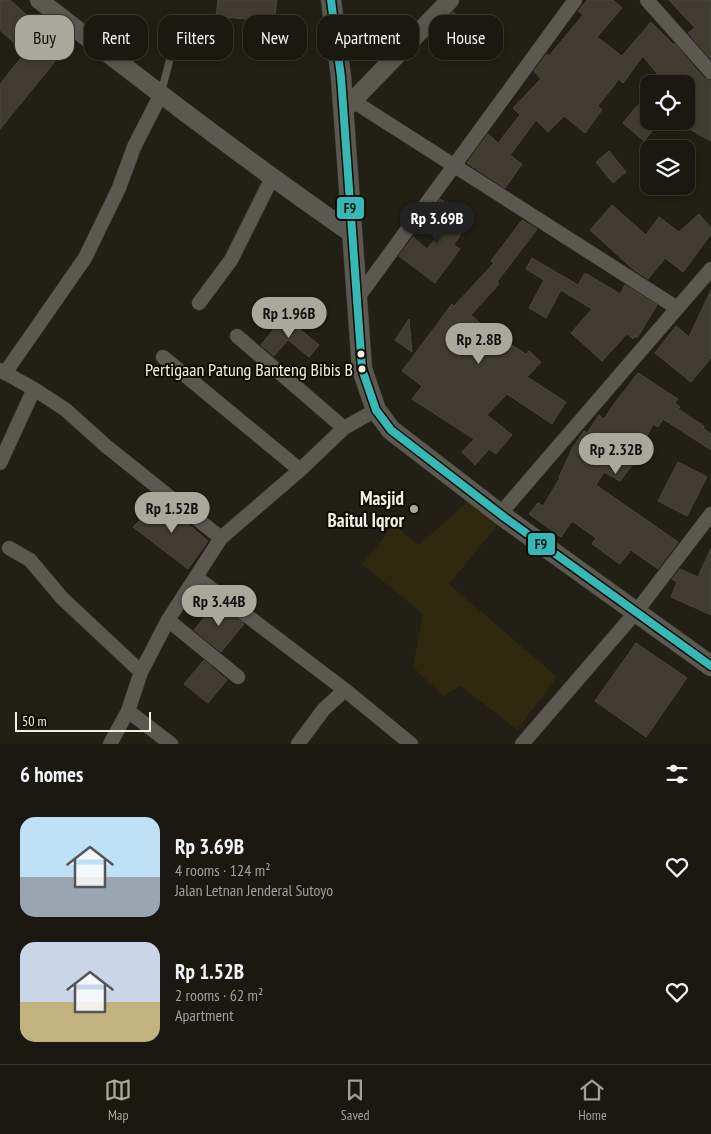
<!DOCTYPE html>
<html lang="en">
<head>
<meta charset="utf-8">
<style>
	:root { --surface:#1a1810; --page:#232119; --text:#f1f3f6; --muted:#9fa09f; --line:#383730; --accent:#aaa79b }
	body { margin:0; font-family:"PT Sans Narrow",sans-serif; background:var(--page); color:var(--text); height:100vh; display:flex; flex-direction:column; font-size:19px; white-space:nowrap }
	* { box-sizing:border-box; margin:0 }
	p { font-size:16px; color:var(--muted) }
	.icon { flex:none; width:28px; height:28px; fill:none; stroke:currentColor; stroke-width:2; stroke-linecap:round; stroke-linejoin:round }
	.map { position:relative; height:744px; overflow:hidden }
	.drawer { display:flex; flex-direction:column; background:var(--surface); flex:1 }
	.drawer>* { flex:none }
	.hud { position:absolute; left:15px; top:15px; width:681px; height:45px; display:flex; gap:10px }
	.tools { position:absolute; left:640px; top:75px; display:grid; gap:10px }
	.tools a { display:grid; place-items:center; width:55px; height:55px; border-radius:10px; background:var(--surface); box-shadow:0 2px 8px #0003,0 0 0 1px var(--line); font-size:25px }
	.scale { position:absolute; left:15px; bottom:12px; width:136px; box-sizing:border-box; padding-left:5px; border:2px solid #f3f0e3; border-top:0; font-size:14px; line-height:18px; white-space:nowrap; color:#f3f0e3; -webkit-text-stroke:4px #0f0c05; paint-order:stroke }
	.price { position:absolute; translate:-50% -42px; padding:0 11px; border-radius:18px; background:var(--accent); color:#111; font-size:16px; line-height:32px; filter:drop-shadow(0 1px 2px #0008) }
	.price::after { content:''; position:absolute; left:50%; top:30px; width:15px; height:11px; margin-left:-8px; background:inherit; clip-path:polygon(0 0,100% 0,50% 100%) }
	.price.active { background:#222; color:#fff }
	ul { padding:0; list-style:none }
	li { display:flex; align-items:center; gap:15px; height:125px; padding:0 20px }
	li span { display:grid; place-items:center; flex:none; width:140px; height:100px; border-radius:15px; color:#555 }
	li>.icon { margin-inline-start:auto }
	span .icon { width:60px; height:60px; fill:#fffc; stroke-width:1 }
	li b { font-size:21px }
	h2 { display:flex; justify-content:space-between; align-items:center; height:60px; padding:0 20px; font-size:21px }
	.chip { padding:0 18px; border-radius:15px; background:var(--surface); box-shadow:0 2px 8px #0003,0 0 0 1px var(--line); font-size:18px; line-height:45px }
	.chip.active { background:var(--accent); color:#111 }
	.tabs { display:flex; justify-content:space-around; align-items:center; height:70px; border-top:1px solid var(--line); background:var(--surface); font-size:14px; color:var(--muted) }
	.tabs a { display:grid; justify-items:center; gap:2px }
	.tabs .active { color:var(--accent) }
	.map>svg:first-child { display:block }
</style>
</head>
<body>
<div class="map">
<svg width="711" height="744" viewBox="0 0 711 744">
	<rect width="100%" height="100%" fill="#222015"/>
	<path fill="#2e280f" d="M472,498L504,517L449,584L557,677L517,730L461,686L443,696L413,667L423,614L362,564L394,525L419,545Z"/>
	<path fill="#403d30" stroke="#48463d" d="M0,0H10L28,16L18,27L57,59L0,129V84L25,53L0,30Z
		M218,0H277L274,22L216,16Z
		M587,0H613L622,8L597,37L622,56L651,22L674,45L675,44L704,78L711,81V141L686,127V84H670L665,78L662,80L643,56L623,83L619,79L598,106L602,110L585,133L564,116L548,132L536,120L510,155L522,164L505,188L467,163L488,134L498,143L520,115L513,108L541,79L534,71L546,55L547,54L549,56L583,15L578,11Z
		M669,0H711V59L688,33L695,28Z
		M453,12L475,30L461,47L439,29Z
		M649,98V121H660L644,141L623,123L636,107Z
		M609,151L626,172L613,183L596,162Z
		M440,199L470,219L454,245L460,249L435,283L399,256L413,237L427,249L447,224L431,214Z
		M612,205L646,235L659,217L679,232L699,214L711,228V234L683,272L665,258L648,279L634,270L590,230Z
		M522,220L537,229L497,282L499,284L471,315L489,331L526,354L529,351L541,362L527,377L566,402L552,424L507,394L487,415L512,435L496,454L489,449L475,465L462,452L474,439L412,399L422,386L402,371L452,304L454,306L494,263L491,261Z
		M532,258L578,285L585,273L620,294L625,285L657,305L637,338L635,336L633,339L627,334L602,361L571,333L592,309L561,290L546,318L529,308L544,280L526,269Z
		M711,290V358L691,382L655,353L676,326L689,337Z
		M284,316L319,345L309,357L288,340L274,356L261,345Z
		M409,319L412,352L395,340Z
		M638,373L678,399L675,403L680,407L678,409L704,426L703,428L711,434V450L663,419L658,427L653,424L639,452L641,454L620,481L604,472L596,485L678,542L658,569L631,550L620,564L592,544L596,538L572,521L561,537L529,514L538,503L543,506L560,478L559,477L573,447L584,431L587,433L599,415L604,419L614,404Z
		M678,462L707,477L687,516L658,501Z
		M160,500L208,541L188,569L133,527Z
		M711,548V615L671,597L677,582L672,579L680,569L698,577Z
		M216,603L244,624L221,652L194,630Z
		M636,643L687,678L646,737L595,701Z
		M204,660L227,680L208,703L184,684Z"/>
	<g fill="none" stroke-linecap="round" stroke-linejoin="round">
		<defs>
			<path id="service" d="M161,93L180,21"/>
			<path id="minor" d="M647,0L711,72
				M353,101L677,308
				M356,300L575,0
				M199,303L231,260L272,178
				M237,336L344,428
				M163,357L300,470
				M0,370L34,389L66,410L106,446L221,538
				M5,373L85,258L119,188L134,147L160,96
				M0,463L34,389
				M500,514L711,269
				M9,548L30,560L62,598L141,672
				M196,577L345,690L411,744
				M168,620L238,677
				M128,711L171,744
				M110,744L128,711L141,672L168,620L221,538L300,470L344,428L376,410
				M298,744L324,709L345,690
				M522,744L636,612L711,514"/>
			<path id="tertiary" d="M39,0C141,80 244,159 351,233
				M343,111L450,0"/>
			<path id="secondary" d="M331,0L341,77L362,369L376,410L391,430L504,517L711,666"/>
		</defs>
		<use href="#service" stroke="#3d3c34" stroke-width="8"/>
		<use href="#minor" stroke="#3d3c34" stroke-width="15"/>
		<use href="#tertiary" stroke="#3d3c34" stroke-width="19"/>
		<use href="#secondary" stroke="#3d3c34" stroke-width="21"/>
		<use href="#service" stroke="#5a5850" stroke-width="7"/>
		<use href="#minor" stroke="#5a5850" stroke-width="14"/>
		<use href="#tertiary" stroke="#5a5850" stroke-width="18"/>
		<use href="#secondary" stroke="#5a5850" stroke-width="20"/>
		<defs>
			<path id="bus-1" d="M331,0L341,77L362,369L376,410L391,430L504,517L711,666"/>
		</defs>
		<use href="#bus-1" stroke="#0f0c05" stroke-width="11"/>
		<use href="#bus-1" stroke="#35b8b6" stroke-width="8"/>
	</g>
	<g fill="#f3f0e3" stroke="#0f0c05" stroke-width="2">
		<circle cx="361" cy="354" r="4.5"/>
		<circle cx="362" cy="369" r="4.5"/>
	</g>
	<circle fill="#aaa79b" stroke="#0f0c05" stroke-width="2" cx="414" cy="509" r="5"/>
	<g text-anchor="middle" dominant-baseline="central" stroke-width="4" stroke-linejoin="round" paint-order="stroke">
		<g font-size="18" fill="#f3f0e3" stroke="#0f0c05" text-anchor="end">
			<text x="353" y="369">Pertigaan Patung Banteng Bibis B</text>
		</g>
		<g font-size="19" font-weight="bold" fill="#f3f0e3" stroke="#0f0c05" text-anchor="end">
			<text x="404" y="498">Masjid<tspan x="404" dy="22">Baitul Iqror</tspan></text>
		</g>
	</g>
	<g stroke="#0f0c05" stroke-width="2">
		<rect x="336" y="196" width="29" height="24" rx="5" fill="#35b8b6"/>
		<rect x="527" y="532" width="29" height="24" rx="5" fill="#35b8b6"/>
	</g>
	<g font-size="14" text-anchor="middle" font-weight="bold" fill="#111">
		<text x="350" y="213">F9</text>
		<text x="541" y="549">F9</text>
	</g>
</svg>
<div class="tools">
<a><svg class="icon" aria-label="locate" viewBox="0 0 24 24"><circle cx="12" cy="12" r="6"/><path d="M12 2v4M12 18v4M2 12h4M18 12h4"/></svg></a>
<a><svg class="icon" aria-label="layers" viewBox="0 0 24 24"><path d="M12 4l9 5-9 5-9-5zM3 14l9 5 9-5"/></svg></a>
</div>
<div class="scale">50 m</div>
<b class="price active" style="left:437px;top:244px">Rp 3.69B</b>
<b class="price" style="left:289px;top:339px">Rp 1.96B</b>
<b class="price" style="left:479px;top:365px">Rp 2.8B</b>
<b class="price" style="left:616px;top:475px">Rp 2.32B</b>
<b class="price" style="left:172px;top:534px">Rp 1.52B</b>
<b class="price" style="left:219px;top:627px">Rp 3.44B</b>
<div class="hud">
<a class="chip active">Buy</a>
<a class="chip">Rent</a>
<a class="chip">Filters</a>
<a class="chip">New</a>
<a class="chip">Apartment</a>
<a class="chip">House</a>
</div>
</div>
<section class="drawer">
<h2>6 homes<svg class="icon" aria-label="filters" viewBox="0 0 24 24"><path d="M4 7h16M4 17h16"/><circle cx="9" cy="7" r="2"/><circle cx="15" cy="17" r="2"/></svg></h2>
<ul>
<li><span style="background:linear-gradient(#bfe0f5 60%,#9aa5b1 0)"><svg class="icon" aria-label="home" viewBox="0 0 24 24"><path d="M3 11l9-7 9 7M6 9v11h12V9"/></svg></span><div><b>Rp 3.69B</b><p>4 rooms · 124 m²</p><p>Jalan Letnan Jenderal Sutoyo</p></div><svg class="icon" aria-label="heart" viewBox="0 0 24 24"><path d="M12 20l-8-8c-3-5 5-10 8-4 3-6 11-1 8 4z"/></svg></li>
<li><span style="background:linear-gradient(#c9d6e8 60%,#c2b280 0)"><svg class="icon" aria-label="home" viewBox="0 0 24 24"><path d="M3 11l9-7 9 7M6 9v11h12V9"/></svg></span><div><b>Rp 1.52B</b><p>2 rooms · 62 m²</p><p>Apartment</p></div><svg class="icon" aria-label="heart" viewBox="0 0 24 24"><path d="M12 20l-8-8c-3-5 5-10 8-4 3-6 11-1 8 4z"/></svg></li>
</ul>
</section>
<nav class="tabs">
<a class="active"><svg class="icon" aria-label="map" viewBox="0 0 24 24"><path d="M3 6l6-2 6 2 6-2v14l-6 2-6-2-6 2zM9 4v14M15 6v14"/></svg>Map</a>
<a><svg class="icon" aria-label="saved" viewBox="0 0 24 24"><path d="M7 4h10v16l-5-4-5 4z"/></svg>Saved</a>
<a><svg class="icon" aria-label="home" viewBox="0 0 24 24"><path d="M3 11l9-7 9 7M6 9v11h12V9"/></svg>Home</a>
</nav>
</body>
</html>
